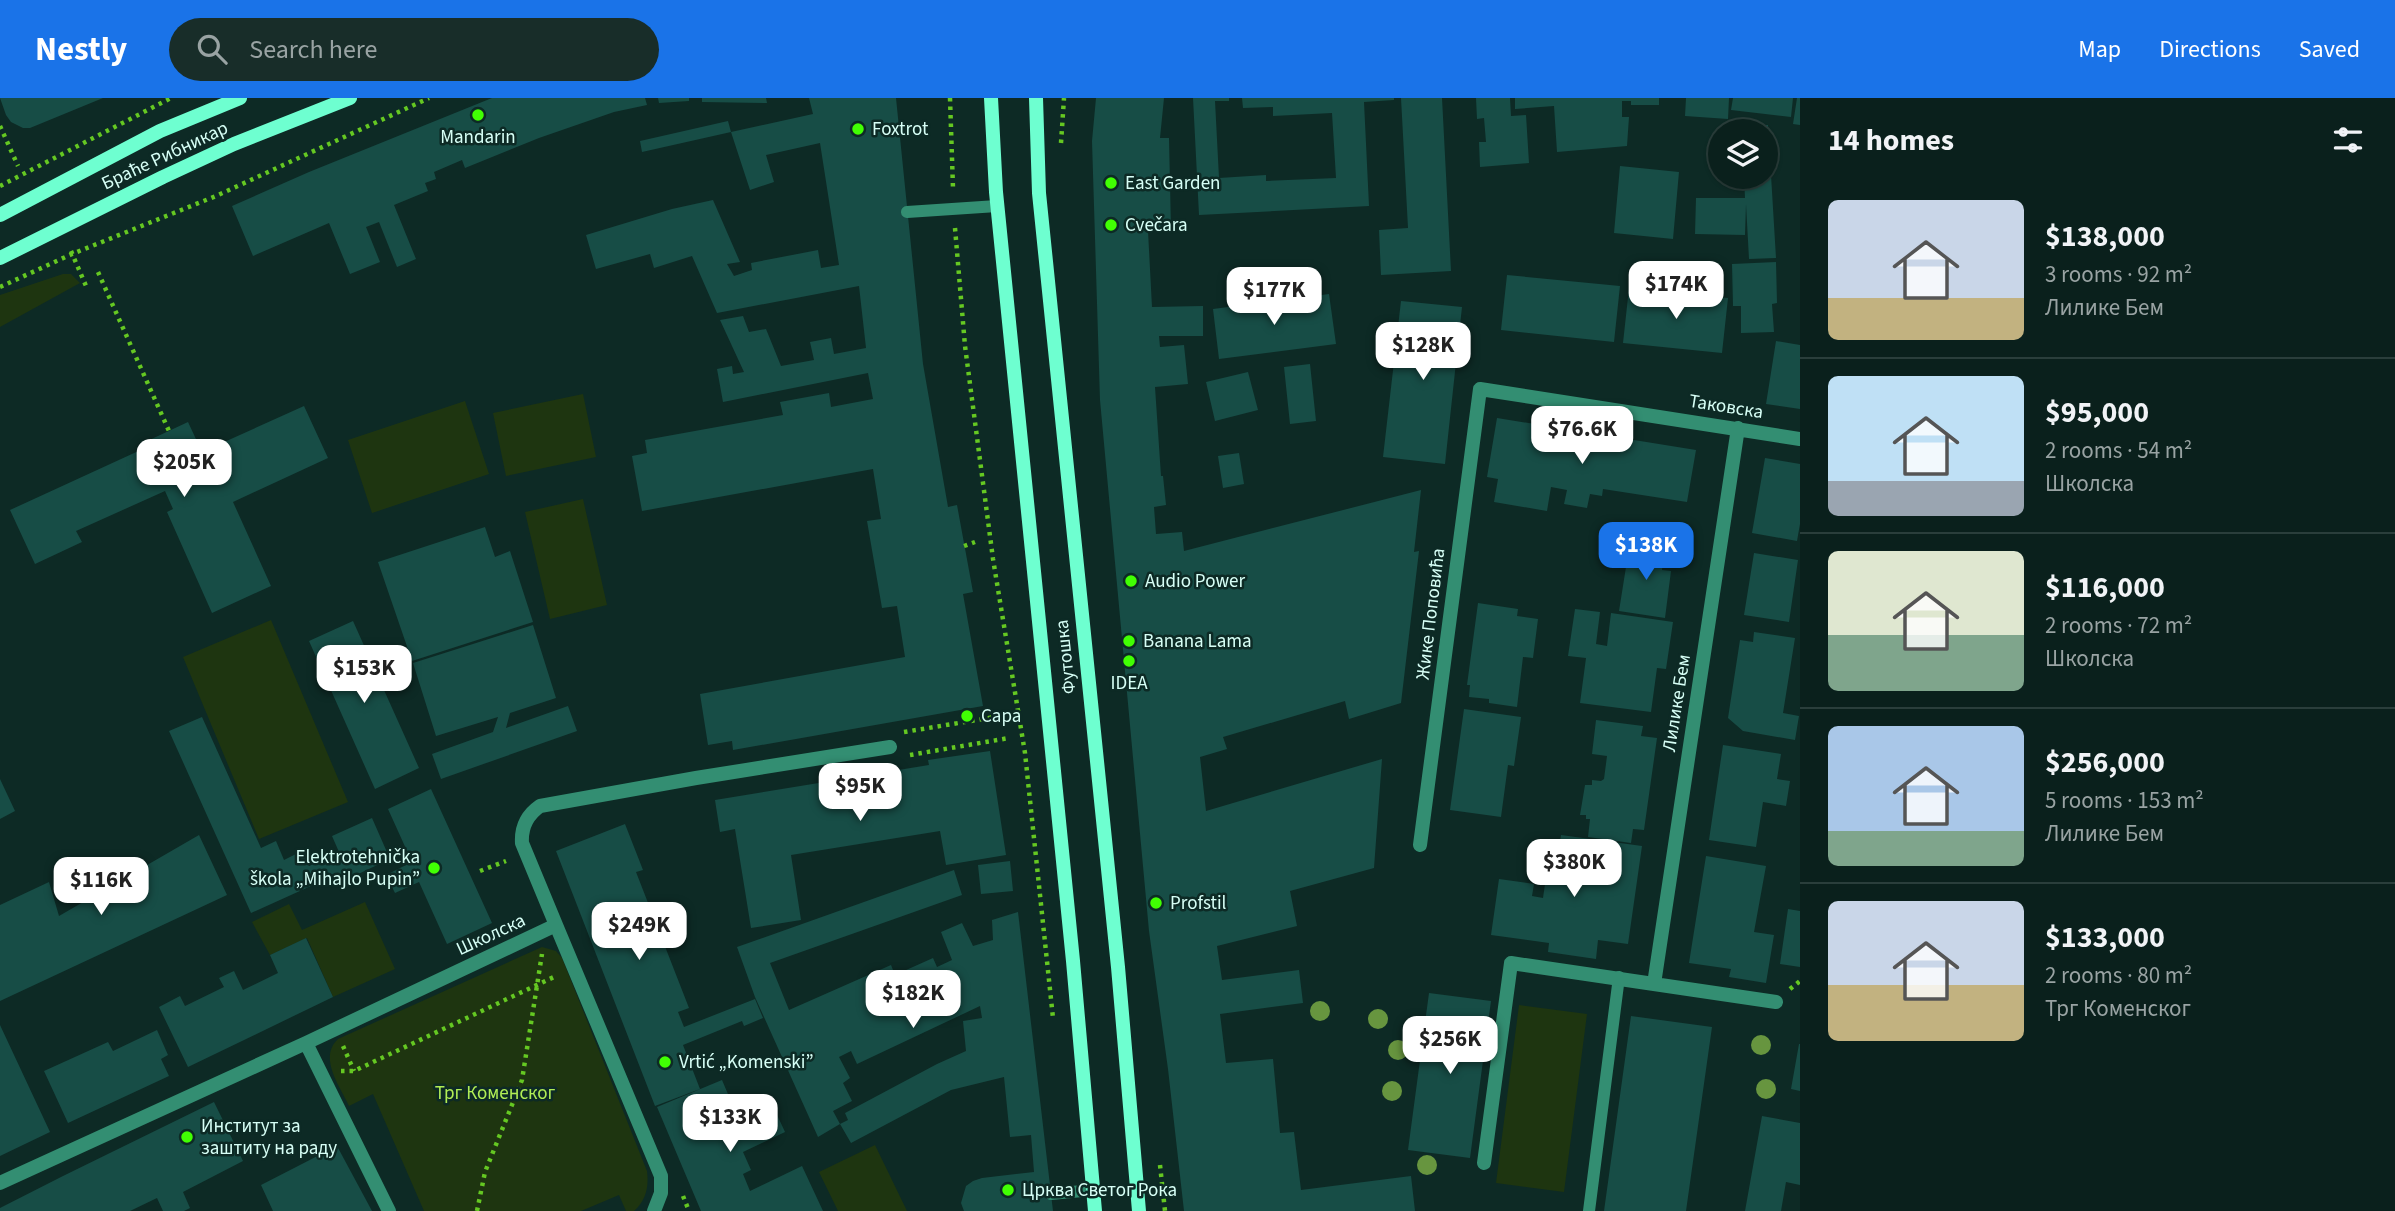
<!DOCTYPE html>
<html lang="en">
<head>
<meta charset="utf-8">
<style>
	:root { --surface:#0a201c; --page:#182d29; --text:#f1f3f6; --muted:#99a3a3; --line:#2a3e3b; --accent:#1a73e8 }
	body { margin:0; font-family:"Source Sans 3",sans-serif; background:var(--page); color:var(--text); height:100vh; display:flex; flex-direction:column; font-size:26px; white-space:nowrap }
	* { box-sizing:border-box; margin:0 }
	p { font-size:23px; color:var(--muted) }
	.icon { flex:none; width:38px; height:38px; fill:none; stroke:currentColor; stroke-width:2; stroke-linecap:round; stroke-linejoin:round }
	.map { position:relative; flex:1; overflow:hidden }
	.sheet { display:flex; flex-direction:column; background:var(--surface); width:595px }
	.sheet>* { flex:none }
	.controls { position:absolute; left:1708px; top:21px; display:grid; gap:14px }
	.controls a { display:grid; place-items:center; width:70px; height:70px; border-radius:50%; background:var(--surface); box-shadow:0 2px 5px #0004,0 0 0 2px var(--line); font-size:35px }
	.price { position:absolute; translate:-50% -60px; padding:0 16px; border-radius:14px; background:#fff; color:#222; font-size:23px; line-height:46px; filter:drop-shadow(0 2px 4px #0008) }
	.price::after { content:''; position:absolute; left:50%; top:42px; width:21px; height:16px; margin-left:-10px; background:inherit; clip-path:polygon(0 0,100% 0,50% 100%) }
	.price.current { background:var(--accent); color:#fff }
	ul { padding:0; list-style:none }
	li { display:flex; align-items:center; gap:21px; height:175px; padding:0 28px }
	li+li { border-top:2px solid var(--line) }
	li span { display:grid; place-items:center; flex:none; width:196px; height:140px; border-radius:10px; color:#555 }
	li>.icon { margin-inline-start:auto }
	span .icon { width:84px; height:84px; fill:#fffc; stroke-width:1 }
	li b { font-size:30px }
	h2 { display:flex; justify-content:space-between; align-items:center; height:84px; padding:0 28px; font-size:30px }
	header { display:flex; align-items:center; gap:42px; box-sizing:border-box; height:98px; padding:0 35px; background:var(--accent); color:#fff }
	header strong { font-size:33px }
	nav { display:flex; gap:38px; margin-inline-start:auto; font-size:24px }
	.search { width:490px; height:63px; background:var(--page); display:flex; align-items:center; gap:18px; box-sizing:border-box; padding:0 24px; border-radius:38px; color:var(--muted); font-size:26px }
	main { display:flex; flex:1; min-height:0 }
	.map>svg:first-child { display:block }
</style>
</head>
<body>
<header>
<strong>Nestly</strong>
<div class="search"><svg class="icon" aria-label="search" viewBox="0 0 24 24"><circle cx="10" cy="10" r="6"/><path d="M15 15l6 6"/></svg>Search here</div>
<nav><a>Map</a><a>Directions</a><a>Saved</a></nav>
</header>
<main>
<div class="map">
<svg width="1800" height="1113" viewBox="0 0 1800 1113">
	<rect width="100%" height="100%" fill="#0d2a25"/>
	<path fill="#1e3510" d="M63,176H71L80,185L0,229V197Z
		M583,296L596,359L506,378L493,315Z
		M465,303L489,376L372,415L348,342Z
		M583,401L607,507L550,521L525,414Z
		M271,522L348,704L259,741L183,559Z
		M365,804L395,871L333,899L307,840L270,857L252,824L289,806L302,832Z
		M542,849L556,853L562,860L647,1073C649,1089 646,1102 634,1113H626L619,1097L581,1113H424L373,996L349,1008C340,988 318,960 338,941Z
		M1519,907L1587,916L1564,1094L1496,1085Z
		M875,1047L907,1113H838L819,1074Z"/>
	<path fill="#174d46" d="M0,0H103L30,30H23L11,24L6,17Z
		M492,0H645L647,7L614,14L539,40L465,70L462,62L434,74L436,81L425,85L428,93L394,107L416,161L397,169L379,124L366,129L380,164L350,176L329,125L253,158L232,108L309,74Z
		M658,0H689V3L659,5Z
		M702,0H766L767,5L702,4Z
		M809,0H896L923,266L948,409L957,407L973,494L963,496L983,608L733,652L732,643L708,647L700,596L905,559L897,508L882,510L867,423L881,421L873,371L642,413L632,358L647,355L645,342L783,317L780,304L829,295L831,309L873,301L868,275L723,304L717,271L732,268L733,276L744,274L720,222L743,218L749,234L766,231L781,268L814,262L810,244L831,240L834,256L866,250L859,188L717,215L692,158L654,170L650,156L596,171L586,137L672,111L713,102L740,164L727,166L734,178L752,172L751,165L818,152L821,170L839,167L820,45L766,57L774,84L750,92L731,34L813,16Z
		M1096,0H1164L1160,40H1169L1171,132L1148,133L1152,209L1203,208V238H1159L1160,249L1184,247L1188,286L1155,289L1161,378H1163L1166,407L1154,409L1156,436L1182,434L1184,453L1421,392L1414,454L1419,453L1401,605L1349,621L1345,603L1223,639L1227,651L1200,659L1206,713L1382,661L1374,770L1290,793L1297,828L1217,848L1222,882L1299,872L1303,905L1220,916L1226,965L1273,961L1280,1035L1294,1034L1301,1092L1411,1078L1415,1113H1184L1168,971L1149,833L1100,302L1092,43Z
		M1193,0H1229V3H1215L1219,80L1266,77V83L1336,80L1332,15L1273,18V9L1243,10L1242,0H1394V2L1364,4L1369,108L1199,117Z
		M1401,0H1442L1451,173L1381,177L1379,132L1408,130Z
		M1476,0H1510L1511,18L1526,17L1529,65L1480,69L1479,44H1486L1484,20L1477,21Z
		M1515,0H1659V7H1631V3H1622V19H1629L1627,48L1557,54L1554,8L1515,11Z
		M1686,0H1729L1728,21L1685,18Z
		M1733,0H1793L1791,19L1731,12Z
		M1797,0H1800V27L1793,26Z
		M728,23L731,34L642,54L640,43Z
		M1768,27L1776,160L1749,161L1746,106L1745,137L1695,136L1696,100H1745L1744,79H1766V33H1741V29Z
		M1620,68L1679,74L1673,141L1614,135Z
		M1776,164L1777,205L1772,206L1774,234L1741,235V208H1733L1732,166Z
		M1507,177L1620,188L1614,244L1501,232Z
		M1629,190L1728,200L1722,255L1623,245Z
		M1329,196L1336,246L1219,261L1213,211Z
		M1401,203L1462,209L1445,366L1383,359Z
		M1776,243L1800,247V311L1766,306Z
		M1310,266L1316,323L1290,326L1284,269Z
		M1248,274L1258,312L1215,323L1206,284Z
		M304,308L328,360L233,404L271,488L212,515L167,414L173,411L165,393L76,433L82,444L35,466L10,412L145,350L143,345L188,324L202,354Z
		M1497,320L1696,352L1687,404L1603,391L1602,398L1590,396L1587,410L1564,406L1567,392L1551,389L1547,413L1494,404L1498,381L1487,379Z
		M1239,355L1244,386L1223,390L1218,358Z
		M1765,360L1800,366V426L1797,443L1752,435Z
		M485,429L495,459L510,453L533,524L412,563L378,464Z
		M1636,442L1665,446L1662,472L1671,473L1665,520L1619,513L1626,469H1631Z
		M1754,455L1798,462L1789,524L1744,517Z
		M1478,505L1518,511L1517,518L1538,521L1533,560L1523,559L1517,609L1489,605V601L1469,599L1470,587H1467Z
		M1575,511L1600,514L1596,546L1607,548L1611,515L1673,524L1666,571L1657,570L1651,614L1580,605L1586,560L1568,558Z
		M353,523L419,670L375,691L309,543Z
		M533,527L556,600L510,615L506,630L568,608L577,633L441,681L432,656L493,634L498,619L436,638L413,565Z
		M1754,534L1795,540L1783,615L1799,618L1795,642L1743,633L1728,620L1740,542L1753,544Z
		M1464,611L1521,619L1514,668L1508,667L1501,719L1450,712Z
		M971,614L972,620L963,622L962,615Z
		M202,619L261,750L276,743L284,762L302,753L309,768L339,754L332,738L372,720L390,761L337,786L333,778L251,815L169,633Z
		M1596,622L1643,628L1641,638L1657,640L1644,732L1633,731L1631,745L1588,739L1590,721H1586V717H1580L1585,687H1592V682L1601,683L1604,681L1607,658L1592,656Z
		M1723,647L1781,656L1777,681L1790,683L1786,708L1763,704L1756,749L1709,742Z
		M990,653L1006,757L946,767L940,733L791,757L801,822L751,830L735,731L720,734L715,702L929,667L928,662Z
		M0,681L15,713L0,721Z
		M431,691L492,825L447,846L419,784L395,795L386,777L412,764L388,711Z
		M625,726L643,772L636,774L689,910L678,914L684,929L755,901L763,920L744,928L742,923L683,947L700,991L655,1008L556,753Z
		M199,737L227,797L0,903V807L49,784L59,818Z
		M1561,737L1642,748L1628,846L1598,842L1596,861L1548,854L1549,845L1491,837L1499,781L1534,786L1532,798L1543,800L1547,772L1555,773Z
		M1706,758L1766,768L1754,834L1774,837L1766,885L1729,879L1731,871L1689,865Z
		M1010,763L1013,793L981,796L978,767Z
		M954,772L962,797L770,865L789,912L891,867L895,877L933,860L937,869L952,862L941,834L962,825L973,848L993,842L992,822L1018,814L1053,1113H964L961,1105L966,1088L973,1083L982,1080L1034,1074L1031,1037L1010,1039L1004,979L951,992L851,1045L840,1026L848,1022L845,1015L937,966L966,953L963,923L982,920L980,908L857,966L851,953L839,959L850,980L843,985L852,1003L833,1013L840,1026L818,1039L755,899L737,849Z
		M1788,811L1800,813V869L1780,866Z
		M306,840L333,899L188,969L159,909L180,898L185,908L224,889L219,880L234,873L243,892L278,875L270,857Z
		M1429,895L1491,903L1470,1060L1408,1052Z
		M1631,918L1712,929L1686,1113H1604Z
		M0,927L50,1034L0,1058Z
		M157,932L168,957L161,961L169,978L68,1025L44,973L108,944L113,953Z
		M1799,946H1800V993L1791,991Z
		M722,982L739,1022L772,1006L785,1034L743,1054L751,1072L743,1076L750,1093L802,1068L823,1113H701L657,1009Z
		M214,1004L243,1063L183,1094L190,1110L184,1113H163L157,1100L130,1113H0V1110L63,1078Z
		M1762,1018L1800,1025V1087L1786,1084L1781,1113H1745Z
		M337,1048L372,1113H273L261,1087Z"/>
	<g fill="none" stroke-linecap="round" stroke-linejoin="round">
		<path stroke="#65c822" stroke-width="4.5" stroke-dasharray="3.5 5" stroke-linecap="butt" d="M950,0L953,90
			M0,28L18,68
			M1061,45L1064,0
			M0,88L171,0
			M955,130L965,248L993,461L1025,655L1053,920
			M71,153L86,188
			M98,174L169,333
			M0,189L72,156L216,98L429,0
			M964,448L975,444
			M904,634L1007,617
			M910,657L1009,640
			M480,773L506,763
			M1790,891L1800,883
			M343,948L354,973
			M341,973H354L556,878
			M1160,1067L1165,1113
			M683,1098L689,1113
			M477,1113L485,1074L522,982L542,856"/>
		<path stroke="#338e72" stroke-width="12" d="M907,114L997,108
			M1051,1096L1093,1092
			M1589,1113L1619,879"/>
		<path stroke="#338e72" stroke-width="14" d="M1420,747L1480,291L1800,341
			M556,827L661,1078V1095L654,1113
			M1654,886L1738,330
			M306,945L389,1113
			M1484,1065L1511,865L1776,904
			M0,1085L306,945L556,827L522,745C521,729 527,717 540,708L696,680L890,649"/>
		<path stroke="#6effd0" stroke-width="14" d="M991,0L996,94L1073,863L1095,1113
			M1036,0L1039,95L1118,869L1139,1113
			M0,117L160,33L240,0
			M0,160L163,79L234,46L350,0"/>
	</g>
	<g fill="#67953f">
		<circle cx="1320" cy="913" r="10"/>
		<circle cx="1378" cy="921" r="10"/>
		<circle cx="1761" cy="947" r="10"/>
		<circle cx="1398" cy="952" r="10"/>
		<circle cx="1766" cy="991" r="10"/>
		<circle cx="1392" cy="993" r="10"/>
		<circle cx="1427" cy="1067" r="10"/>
	</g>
	<g fill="#41ff03" stroke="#0d2a25" stroke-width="2.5">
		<circle cx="478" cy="17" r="7"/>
		<circle cx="858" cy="31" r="7"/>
		<circle cx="1111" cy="85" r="7"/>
		<circle cx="1111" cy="127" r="7"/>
		<circle cx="1131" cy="483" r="7"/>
		<circle cx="1129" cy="543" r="7"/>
		<circle cx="1129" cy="563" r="7"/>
		<circle cx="967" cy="618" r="7"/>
		<circle cx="434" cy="770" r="7"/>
		<circle cx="1156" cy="805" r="7"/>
		<circle cx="665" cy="964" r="7"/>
		<circle cx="187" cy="1039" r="7"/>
		<circle cx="1008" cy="1092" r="7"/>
	</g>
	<g text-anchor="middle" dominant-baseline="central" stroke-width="5" stroke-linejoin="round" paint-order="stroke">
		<g font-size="19" fill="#d7fff6" stroke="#0d2a25" text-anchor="start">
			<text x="872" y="31">Foxtrot</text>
			<text x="478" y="39" text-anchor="middle">Mandarin</text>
			<text x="1125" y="85">East Garden</text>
			<text x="1125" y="127">Cvečara</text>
			<text x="1145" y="483">Audio Power</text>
			<text x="1143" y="543">Banana Lama</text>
			<text x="1129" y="585" text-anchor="middle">IDEA</text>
			<text x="981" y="618">Сара</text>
			<text x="420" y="759" text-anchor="end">Elektrotehnička<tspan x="420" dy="22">škola „Mihajlo Pupin”</tspan></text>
			<text x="1170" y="805">Profstil</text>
			<text x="679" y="964">Vrtić „Komenski”</text>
			<text x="201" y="1028">Институт за<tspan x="201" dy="22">заштиту на раду</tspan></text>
			<text x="1022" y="1092">Црква Светог Рока</text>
		</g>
		<g font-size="19" fill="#d7fff6" stroke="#0d2a25">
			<text transform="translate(165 58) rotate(-25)">Браће Рибникар</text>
			<text transform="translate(1726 309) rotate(9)">Таковска</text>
			<text transform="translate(1431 516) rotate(-83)">Жике Поповића</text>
			<text transform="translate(1066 559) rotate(-96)">Футошка</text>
			<text transform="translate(1677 605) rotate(-81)">Лилике Бем</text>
			<text transform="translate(491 837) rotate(-25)">Школска</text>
		</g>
		<g font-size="19" fill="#b0ed55" stroke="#0d2a25">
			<text x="495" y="995">Трг Коменског</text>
		</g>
	</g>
</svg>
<div class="controls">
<a><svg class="icon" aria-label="layers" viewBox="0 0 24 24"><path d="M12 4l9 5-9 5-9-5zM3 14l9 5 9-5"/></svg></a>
</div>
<b class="price" style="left:1676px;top:223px">$174K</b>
<b class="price" style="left:1274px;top:229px">$177K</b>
<b class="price" style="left:1423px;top:284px">$128K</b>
<b class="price" style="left:1582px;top:368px">$76.6K</b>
<b class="price" style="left:184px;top:401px">$205K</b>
<b class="price current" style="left:1646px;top:484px">$138K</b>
<b class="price" style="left:364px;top:607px">$153K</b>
<b class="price" style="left:860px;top:725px">$95K</b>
<b class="price" style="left:1574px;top:801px">$380K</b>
<b class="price" style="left:101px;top:819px">$116K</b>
<b class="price" style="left:639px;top:864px">$249K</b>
<b class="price" style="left:913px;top:932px">$182K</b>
<b class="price" style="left:1450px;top:978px">$256K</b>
<b class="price" style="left:730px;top:1056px">$133K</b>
</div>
<section class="sheet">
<h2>14 homes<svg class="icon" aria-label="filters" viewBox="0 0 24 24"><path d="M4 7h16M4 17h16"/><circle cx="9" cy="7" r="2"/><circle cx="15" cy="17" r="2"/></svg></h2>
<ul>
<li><span style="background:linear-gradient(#c9d6e8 70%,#c2b280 0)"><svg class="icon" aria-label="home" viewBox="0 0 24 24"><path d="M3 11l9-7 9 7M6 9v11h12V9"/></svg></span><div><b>$138,000</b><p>3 rooms · 92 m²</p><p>Лилике Бем</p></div></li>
<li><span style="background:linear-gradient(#bfe0f5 75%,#9aa5b1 0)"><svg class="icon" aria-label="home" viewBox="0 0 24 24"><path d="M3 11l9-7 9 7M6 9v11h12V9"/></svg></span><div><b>$95,000</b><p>2 rooms · 54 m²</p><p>Школска</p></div></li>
<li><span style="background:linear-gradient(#dfe7d0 60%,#7fa58c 0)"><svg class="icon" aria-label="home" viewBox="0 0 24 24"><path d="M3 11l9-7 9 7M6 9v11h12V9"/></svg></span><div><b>$116,000</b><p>2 rooms · 72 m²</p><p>Школска</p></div></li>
<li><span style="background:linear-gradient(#a9c7e8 75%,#7fa58c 0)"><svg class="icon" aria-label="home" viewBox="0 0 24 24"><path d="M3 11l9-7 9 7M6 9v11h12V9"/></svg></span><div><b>$256,000</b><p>5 rooms · 153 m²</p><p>Лилике Бем</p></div></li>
<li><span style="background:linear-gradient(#c9d6e8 60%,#c2b280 0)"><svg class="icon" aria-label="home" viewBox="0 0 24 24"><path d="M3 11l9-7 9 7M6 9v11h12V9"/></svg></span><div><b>$133,000</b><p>2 rooms · 80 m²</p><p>Трг Коменског</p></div></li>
</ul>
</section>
</main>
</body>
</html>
